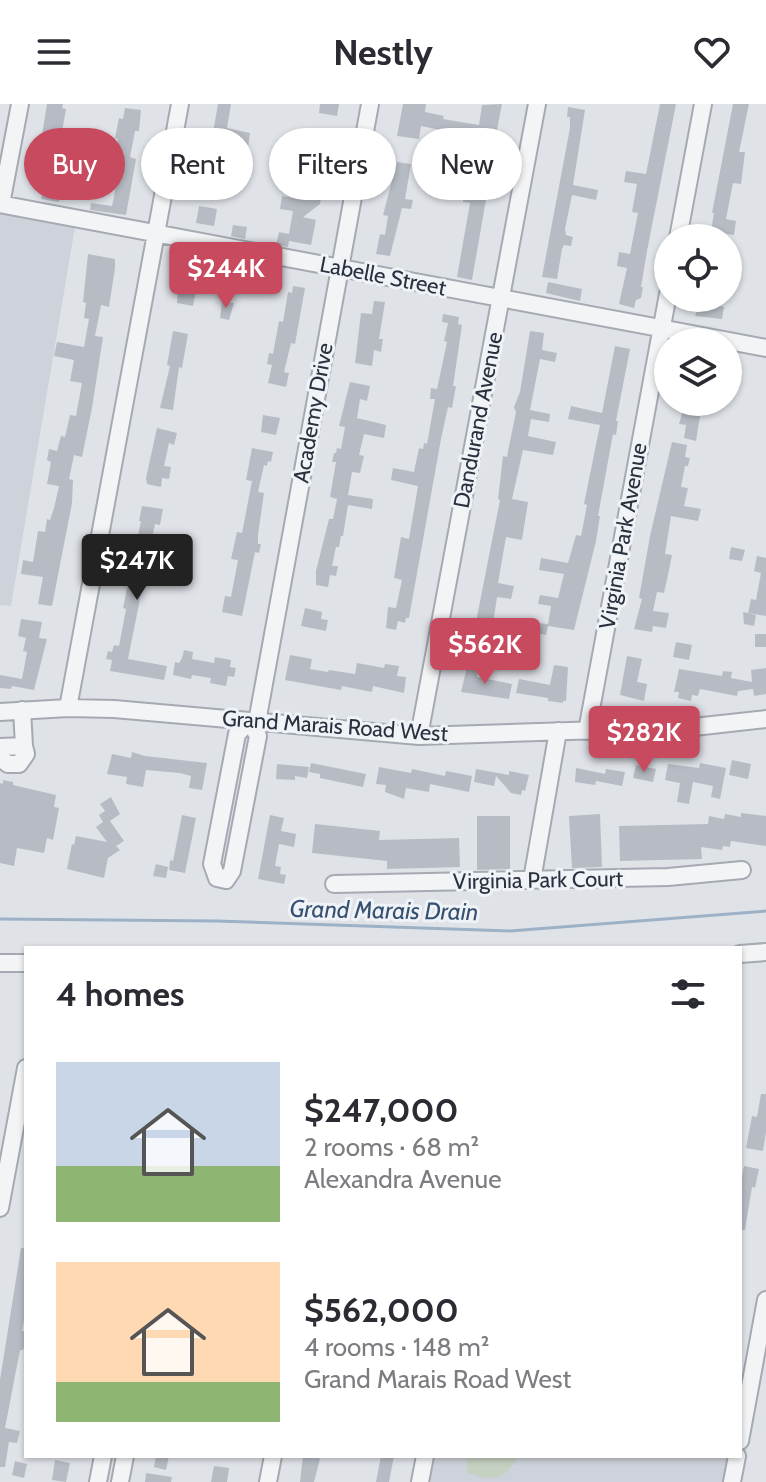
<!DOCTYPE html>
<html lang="en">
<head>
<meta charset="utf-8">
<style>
	:root { --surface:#fff; --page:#f7f7f7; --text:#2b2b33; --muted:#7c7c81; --accent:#c84a5f }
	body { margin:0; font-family:Cabin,sans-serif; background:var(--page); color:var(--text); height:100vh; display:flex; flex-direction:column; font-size:30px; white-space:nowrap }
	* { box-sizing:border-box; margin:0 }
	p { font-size:26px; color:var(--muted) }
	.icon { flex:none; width:44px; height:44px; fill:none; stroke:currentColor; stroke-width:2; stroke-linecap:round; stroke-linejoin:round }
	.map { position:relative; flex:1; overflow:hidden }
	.details { position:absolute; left:24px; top:842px; width:718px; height:512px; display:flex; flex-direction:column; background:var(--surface); border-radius:0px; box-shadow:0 2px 6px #0004 }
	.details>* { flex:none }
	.guide { position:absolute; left:24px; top:24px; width:718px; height:72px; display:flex; gap:16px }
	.controls { position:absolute; left:654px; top:120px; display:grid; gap:16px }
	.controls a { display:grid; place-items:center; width:88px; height:88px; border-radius:50%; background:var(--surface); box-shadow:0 2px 6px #0004; font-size:40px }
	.price { position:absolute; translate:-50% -68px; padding:0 18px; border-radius:8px; background:var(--accent); color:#fff; font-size:26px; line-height:52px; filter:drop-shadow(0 2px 4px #0008) }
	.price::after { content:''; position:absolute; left:50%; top:48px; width:24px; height:18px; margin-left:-12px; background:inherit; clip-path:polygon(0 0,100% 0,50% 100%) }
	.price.selected { background:#222; color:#fff }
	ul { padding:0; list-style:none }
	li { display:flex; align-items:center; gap:24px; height:200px; padding:0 32px }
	li span { display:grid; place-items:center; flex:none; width:224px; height:160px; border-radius:0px; color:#555 }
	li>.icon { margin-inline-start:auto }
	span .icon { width:96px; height:96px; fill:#fffc; stroke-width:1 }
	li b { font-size:34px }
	h2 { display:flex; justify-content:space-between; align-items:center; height:96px; padding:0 32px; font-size:34px }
	.tag { padding:0 28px; border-radius:36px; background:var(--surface); box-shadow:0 2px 6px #0004; font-size:28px; line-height:72px }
	.tag.selected { background:var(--accent); color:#fff }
	header { display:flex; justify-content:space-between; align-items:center; height:104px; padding:0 32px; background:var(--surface); font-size:36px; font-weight:700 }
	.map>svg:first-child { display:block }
</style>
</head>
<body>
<header><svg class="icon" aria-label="menu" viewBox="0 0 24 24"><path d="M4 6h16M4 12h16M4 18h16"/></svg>Nestly<svg class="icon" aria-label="heart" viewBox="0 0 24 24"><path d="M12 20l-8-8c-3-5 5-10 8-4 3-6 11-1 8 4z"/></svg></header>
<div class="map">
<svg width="766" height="1378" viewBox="0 0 766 1378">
	<rect width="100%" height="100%" fill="#dfe3e8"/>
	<path fill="#ced2da" d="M0,108L75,123L11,502L0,501Z
		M430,1352H733L728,1378H426Z"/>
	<path fill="#c5d1c1" d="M462,1352H518C506,1377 490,1378 467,1368V1356Z"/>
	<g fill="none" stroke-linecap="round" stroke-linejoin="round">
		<path stroke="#9cb1c6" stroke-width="3" d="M0,815L216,817L510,827L766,807"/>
	</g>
	<path fill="#b7bcc4" d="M47,0H63L62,4L66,5L59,45L65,46L62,66L79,69L75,88L61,86L59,98L41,95L44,81L38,80L43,55H38Z
		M218,0H231L227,24L250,29L248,44L233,43L231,50L210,46Z
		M320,0H339L337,12L319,9Z
		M403,0H426L425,8L444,12L443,15L479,21L482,1L502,0L496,31L498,42L490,84H488L472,176L457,173L470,99L463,98L464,89L473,91L478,65L460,62L462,50L475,53L479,34L421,22L419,35L397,32Z
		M660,0H676L647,147L641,183H643L641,194L636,196L634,204L619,200L627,164L617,162L619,148L630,150L638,109L632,108L637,80L624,78L626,67L646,70Z
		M733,0H749L739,48H745L741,80L733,79L726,115L736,117L734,131L726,130L725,134H710L714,109H712Z
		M568,3L585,6L573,81L598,86L596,96L572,91L565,125L566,131L573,133L571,142L564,141L562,145L557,175L542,173L570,24V13H567Z
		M125,4L141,6L139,27H135L130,53L136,55L126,111L90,106L91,99L112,102L122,53L115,52L118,35L115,34L119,14L123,15Z
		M315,28L333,32L328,61L321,60L317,79L323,81L320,100L303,113L316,116L311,141L289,137L288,143L276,141L279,128L289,130L293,107L280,105L282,92L304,96L310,64H308L309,58L305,57L310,31L314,32Z
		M397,58L411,60L405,95L413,96L411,105L402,104L390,152L376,150L380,130L385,131L388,112L383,111Z
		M221,64L231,66L230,76L225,75L223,86L205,83L208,65L221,68Z
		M199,102L217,105L214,122L196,119Z
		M233,121L247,123L245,135L231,132Z
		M88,150L115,155V164L109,203L101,201L95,232L103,233L92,304L82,353L74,351L69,375L73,376L72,399L52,502L38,500L43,473L21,470L23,456L33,458L38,427L45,428L47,415L50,416L54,404L59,382L47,380L51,358L47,356L49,345L57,347L61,332L65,333L70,311L76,312L82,279L70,277L74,256L54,252L57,238L84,243L89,215L84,214L86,199L83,198Z
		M548,178L582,185L580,197L546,189Z
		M293,182L305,184L295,240L291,239L284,268L289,269L286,283L268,279L272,261L267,260L269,249L273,250L279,217L283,218L288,188L292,189Z
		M178,184L196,187L193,202L177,199Z
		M701,194H718L717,201L724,203L722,215L695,212Z
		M374,197L385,198L379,235H383L381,248L374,246L372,262L355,259L361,209L372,210Z
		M222,198L234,199L229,216L220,214Z
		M443,210L459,213L458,220L462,221L453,282H456L452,304L448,303L441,335L409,514H406L405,519L398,517L396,526L386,524L388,503L396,504L402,476L394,474L401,433L409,435L418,382L391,376L393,364L414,368L419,344L423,345L424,339L427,340L435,295H430L431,284L437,285L447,238L444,237L448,219L442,218Z
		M173,227L188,230L182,264L179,263L173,306L160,304L170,262L167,261Z
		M530,227L544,229L542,246L557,249L555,258L540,255L530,306L550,310L549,318L531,315L528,332L556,338L553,351L523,346L512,395L528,398L522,436L506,433L498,479L514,482L511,495L497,493L492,526L475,523L500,396L498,395L503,352L507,353L508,347L516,308L514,303L520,288Z
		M615,242L630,245L616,317H618L616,331L613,330L598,412H600L596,437L574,526L548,522L546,531L536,529L538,519L548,520L551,502L538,500L540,491L558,494L564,470L539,466L541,454L568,459L576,431L581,432L587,401L584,400L600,321L568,315L571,302L602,309Z
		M350,278L370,282L367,297L360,295L357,314L386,321L384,334L364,330L359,351L364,352L360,369L352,368L348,391L373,395L372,405L348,401L343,432H341L339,443H336L332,462H338L336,472L330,471L328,483L316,481V467L329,415H333L337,395L330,393L336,358H332L334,349H336L337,344L341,345L345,323L339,322Z
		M684,302L701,306L696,337L684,334L686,321L679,320Z
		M263,311L280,314L276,331L261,328Z
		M157,324L177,329L174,341L169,339L164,362L171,363L169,375L162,374L161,383L147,380L146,374Z
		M672,338L687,341L685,353L690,354L688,362H685L681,383L688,384L684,402L701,405L698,417L671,412L665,450L672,451L669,466L664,489L657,488L653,507L669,509L666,524L653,522L652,528L634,525L642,495L639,494L650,432Z
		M252,344L273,348L271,358L268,357L267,362L264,361L258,388L264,389L258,431V440H261L259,449L255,448L242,512L222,508L225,492L231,493L238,456L231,455L237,428L242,429L252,377L246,376Z
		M142,402L163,405L160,421L155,420L128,555L167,562L164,576L110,567L112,556L106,555L108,547L112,548L114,541L119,542L126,505L123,504L141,417H139Z
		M731,443L745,446L742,457L729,455Z
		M757,452L766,454V512L748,509L751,495L756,496L761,469L754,467Z
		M305,504L322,508L321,515L328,516L326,527L301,522Z
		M743,508L756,511L754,522L744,520Z
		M21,515L42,518L39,534L47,535L34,586L12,582L11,585L0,584V571L22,575L27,548L23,547L26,534L18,532Z
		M755,530H766V543H755Z
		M676,538L692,541L689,556L673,553Z
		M184,546L193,548L192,555L214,559L215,553L231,556L230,563L236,564L234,573L228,572L226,582L210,579L211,574L192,571L191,575L173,571L175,558L179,559L182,554Z
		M290,551L312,555L310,565L328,568L329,566L355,570L357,559L384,564L385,560L399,562L397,572L406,573L404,589L373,582L372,588L342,582L341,586L285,576Z
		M627,552L642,555L637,578L647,580L644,597L620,591Z
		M554,561L568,563L566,597H563V599L548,597V594L516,589L519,575L550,581Z
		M467,563L478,565L477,573L512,580L509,595L461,588Z
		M766,564V590L754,592L753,585L738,587L737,592L700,585L698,592L692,591L691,597L678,594L679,588H674L679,565L722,572L723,567L732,568L731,574L752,578L751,566Z
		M132,648L145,652L207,659L202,686L189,684L191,672L180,669L146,666L143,683L126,680L127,673L107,670L112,650L131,654Z
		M732,656L751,660L748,675L729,671Z
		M311,659L366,670L363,683L320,674V670L309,668Z
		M700,659L726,664L720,695L711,693L713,682L693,678L689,700L677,698L680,679L665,676L668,660L699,664Z
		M277,660L309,663L307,674L295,672V676L276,675Z
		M636,661L656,665L653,678L633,674Z
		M379,663L411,669L412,665L445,672L446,667L472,672L469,688L430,680L429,688L406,684L404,695L385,688L386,681L376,680Z
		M576,664L605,670L606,665L625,668L622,682L596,677L595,681L575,678Z
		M476,665L509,671V667L529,671L525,687L522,686L521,691L511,689L496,672L494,682L474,678Z
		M3,676L13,678V681L56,691L54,703L59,704L53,736L47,734L44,749L17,744L14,762L0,759V679L3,680Z
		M111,693L120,710L110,717L124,737L116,742L120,746L108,754L104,774L67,765L72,740L74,741L76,732L107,738L96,723L103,718L99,711L105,707L100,700Z
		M741,709L766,712V742L731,737L730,743L723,742L722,746L701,743L702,755L620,757L619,722L708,720L709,712L724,715L725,710L741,713Z
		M600,710L602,763L572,764L569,712Z
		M182,711L196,714L185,769L169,766L170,756L173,757Z
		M270,711L284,714L281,727L296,730L294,743L279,740L275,762L281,763L280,770L286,771L284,780L258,775Z
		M477,712H510V765L477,766Z
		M315,720L380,727L379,736L459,734L460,763L387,765V757L312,749Z
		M156,760L168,763L166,774L153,772Z
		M761,990H766V1028L763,1047L746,1044L752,1012L757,1013Z
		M744,1062L759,1065L755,1084L752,1083L745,1126H740V1082Z
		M21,1144H26V1205L22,1227H26V1237L23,1246H20L5,1324L20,1327L17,1339L9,1338L5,1363H0V1276Z
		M156,1352H169L166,1366L154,1363Z
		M303,1352H317L320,1355L314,1378H300Z
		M381,1352H394L389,1378H376Z
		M55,1356L70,1359L66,1378L52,1376Z
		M15,1357L27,1360L24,1374L12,1371Z
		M214,1362L229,1364L227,1378H211Z
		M146,1369L172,1373L171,1378H145Z"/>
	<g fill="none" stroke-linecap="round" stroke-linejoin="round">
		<defs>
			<path id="minor" d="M0,100L766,244
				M1,100L20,0
				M678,134L703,0
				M68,604L180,0
				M0,608L68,604L114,605L419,632L694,623L766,615
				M249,617L258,632L232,767L226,776L217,774L212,760L237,630Z
				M257,618L370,0
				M587,627L668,190
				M419,632L537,0
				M0,643L24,642L22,606
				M0,654L8,660H19L26,650L24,642
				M532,776L558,627
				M334,780L668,773L742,766
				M740,850L766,848
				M0,859H26
				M0,1104L26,964
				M740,1337L766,1196
				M98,1378L103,1352
				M120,1378L125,1352
				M268,1378L273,1352
				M420,1378L425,1352
				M732,1378L737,1352"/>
		</defs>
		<use href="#minor" stroke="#a5aab2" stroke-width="20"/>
		<use href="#minor" stroke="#f2f4f6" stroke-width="16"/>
	</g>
	<g text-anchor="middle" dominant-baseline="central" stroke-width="6" stroke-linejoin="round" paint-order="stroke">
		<g font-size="22" fill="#29313e" stroke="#eff2f6">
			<text transform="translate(383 172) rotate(11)">Labelle Street</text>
			<text transform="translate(313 309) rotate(-80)">Academy Drive</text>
			<text transform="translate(478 316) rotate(-79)">Dandurand Avenue</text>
			<text transform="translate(623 432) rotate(-80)">Virginia Park Avenue</text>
			<text transform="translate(335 622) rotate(4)">Grand Marais Road West</text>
			<text transform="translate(538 776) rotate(-1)">Virginia Park Court</text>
		</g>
		<g font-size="24" font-style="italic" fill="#355070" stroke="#eff2f6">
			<text transform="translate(384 806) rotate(1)">Grand Marais Drain</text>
		</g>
	</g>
</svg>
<div class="controls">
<a><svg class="icon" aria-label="locate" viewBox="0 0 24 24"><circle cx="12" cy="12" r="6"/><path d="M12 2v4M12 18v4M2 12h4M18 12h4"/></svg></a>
<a><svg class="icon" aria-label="layers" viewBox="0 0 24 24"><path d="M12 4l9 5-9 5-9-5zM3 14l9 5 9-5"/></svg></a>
</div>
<b class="price" style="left:226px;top:206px">$244K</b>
<b class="price selected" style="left:137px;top:498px">$247K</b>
<b class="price" style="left:485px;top:582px">$562K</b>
<b class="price" style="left:644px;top:670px">$282K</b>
<div class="guide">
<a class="tag selected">Buy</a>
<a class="tag">Rent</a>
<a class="tag">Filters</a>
<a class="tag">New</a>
</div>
<section class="details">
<h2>4 homes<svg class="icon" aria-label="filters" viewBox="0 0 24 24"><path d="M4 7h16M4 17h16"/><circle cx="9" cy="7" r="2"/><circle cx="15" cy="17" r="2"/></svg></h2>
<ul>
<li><span style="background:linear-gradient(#c9d6e8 65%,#8fb573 0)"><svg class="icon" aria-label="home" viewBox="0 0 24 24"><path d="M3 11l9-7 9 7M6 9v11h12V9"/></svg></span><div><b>$247,000</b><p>2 rooms · 68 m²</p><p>Alexandra Avenue</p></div></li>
<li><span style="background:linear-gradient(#ffd9b3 75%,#8fb573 0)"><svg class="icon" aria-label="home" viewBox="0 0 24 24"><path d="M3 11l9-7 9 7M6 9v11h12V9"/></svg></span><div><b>$562,000</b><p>4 rooms · 148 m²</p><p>Grand Marais Road West</p></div></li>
</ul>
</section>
</div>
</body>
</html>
